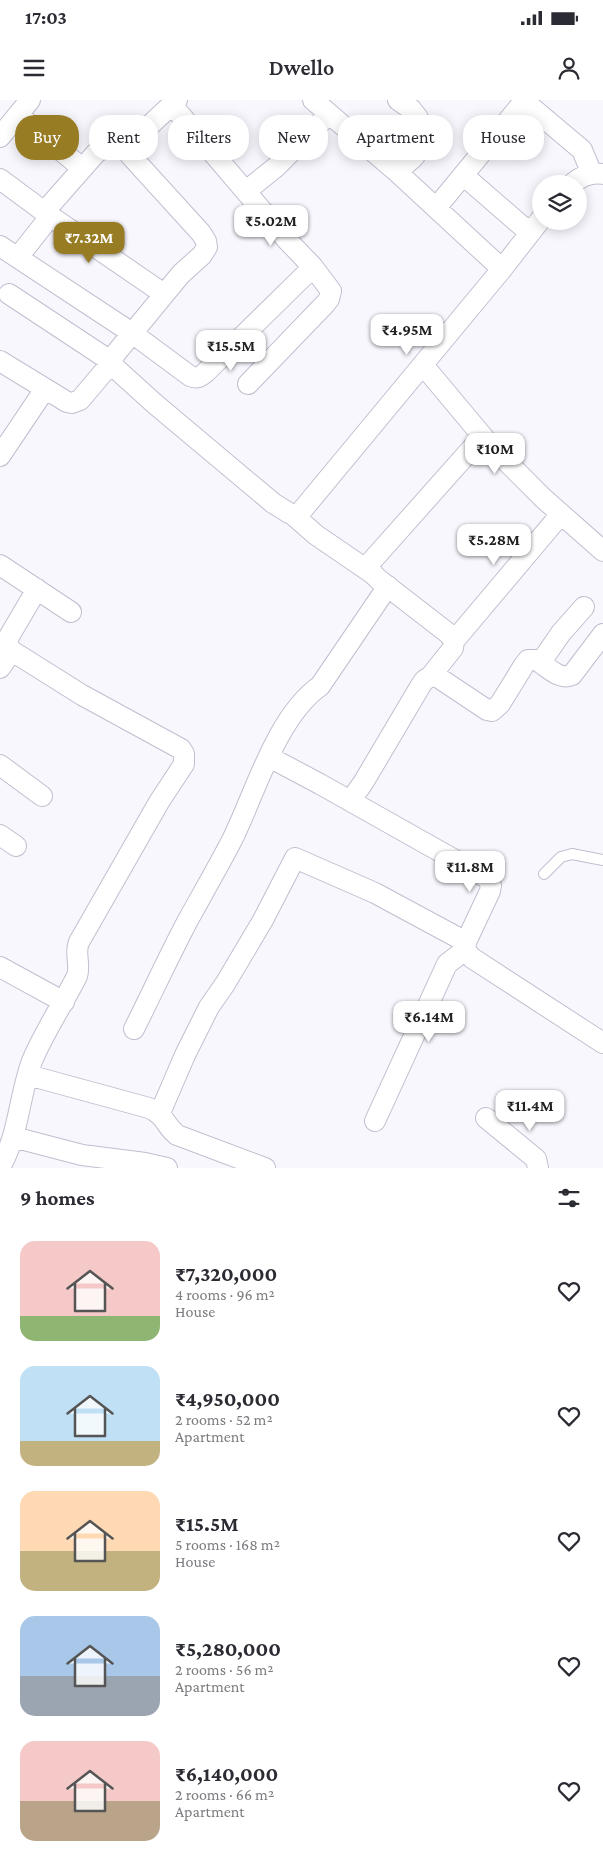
<!DOCTYPE html>
<html lang="en">
<head>
<meta charset="utf-8">
<style>
	:root { --surface:#fff; --page:#f2f2f3; --text:#2b2b33; --muted:#7c7c81; --accent:#987c24 }
	body { margin:0; font-family:"Crimson Pro",serif; background:var(--page); color:var(--text); height:100vh; display:flex; flex-direction:column; font-size:19px; white-space:nowrap }
	* { box-sizing:border-box; margin:0 }
	p { font-size:16px; color:var(--muted) }
	.icon { flex:none; width:28px; height:28px; fill:none; stroke:currentColor; stroke-width:2; stroke-linecap:round; stroke-linejoin:round }
	.map { position:relative; height:1068px; overflow:hidden }
	.sheet { display:flex; flex-direction:column; background:var(--surface); flex:1 }
	.sheet>* { flex:none }
	.hud { position:absolute; left:15px; top:15px; width:574px; height:45px; display:flex; gap:10px }
	.buttons { position:absolute; left:532px; top:75px; display:grid; gap:10px }
	.buttons a { display:grid; place-items:center; width:55px; height:55px; border-radius:50%; background:var(--surface); box-shadow:0 2px 12px #0003; font-size:25px }
	.price { position:absolute; translate:-50% -42px; padding:0 11px; border-radius:10px; background:#fff; color:#222; font-size:16px; line-height:32px; filter:drop-shadow(0 1px 2px #0008) }
	.price::after { content:''; position:absolute; left:50%; top:30px; width:15px; height:11px; margin-left:-8px; background:inherit; clip-path:polygon(0 0,100% 0,50% 100%) }
	.price.current { background:var(--accent); color:#fff }
	ul { padding:0; list-style:none }
	li { display:flex; align-items:center; gap:15px; height:125px; padding:0 20px }
	li span { display:grid; place-items:center; flex:none; width:140px; height:100px; border-radius:15px; color:#555 }
	li>.icon { margin-inline-start:auto }
	span .icon { width:60px; height:60px; fill:#fffc; stroke-width:1 }
	li b { font-size:21px }
	h2 { display:flex; justify-content:space-between; align-items:center; height:60px; padding:0 20px; font-size:21px }
	.chip { padding:0 18px; border-radius:20px; background:var(--surface); box-shadow:0 2px 12px #0003; font-size:18px; line-height:45px }
	.chip.current { background:var(--accent); color:#fff }
	.status { display:flex; justify-content:space-between; align-items:center; height:35px; padding:0 25px; background:var(--surface); direction:ltr }
	.status svg { height:14px; fill:currentColor }
	header { display:flex; justify-content:space-between; align-items:center; height:65px; padding:0 20px; background:var(--surface); font-size:22px; font-weight:600 }
	.map>svg:first-child { display:block }
</style>
</head>
<body>
<div class="status"><b>17:03</b><svg viewBox="0 0 49 12"><path d="M0 12V9h3v3zM5 12V6h3v6zM10 12V3h3v9zM15 12V0h3v12zM26 1h20v11H26zM47 4h2v5h-2z"/></svg></div>
<header><svg class="icon" aria-label="menu" viewBox="0 0 24 24"><path d="M4 6h16M4 12h16M4 18h16"/></svg>Dwello<svg class="icon" aria-label="person" viewBox="0 0 24 24"><circle cx="12" cy="8" r="4"/><path d="M4 21q1-7 8-7t8 7"/></svg></header>
<div class="map">
<svg width="603" height="1068" viewBox="0 0 603 1068">
	<rect width="100%" height="100%" fill="#f8f7fe"/>
	<g fill="none" stroke-linecap="round" stroke-linejoin="round">
		<defs>
			<path id="service" d="M544,774L561,757L572,754L603,760"/>
			<path id="minor" d="M177,0C166,11 130,39 130,55L201,133L206,141L207,147L202,155L181,174L116,253L113,257V266L155,304L273,403L289,413L295,415L299,414L502,169L541,119
				M313,0L397,72L502,169
				M524,1L582,50L592,74
				M172,5L287,140L313,167L331,191L329,199L325,204L248,284
				M18,15L82,68
				M0,37L30,0
				M397,72L414,57L420,48L418,18L411,9L398,0
				M463,75L530,133
				M0,79L54,119
				M572,84C581,76 591,72 603,74
				M246,91L276,67L329,14
				M436,108L525,0
				M45,111L96,53C108,45 117,45 130,50
				M0,146L132,233L190,276C197,279 200,277 205,273L313,167
				M18,157L45,123L49,120H56L164,194
				M0,261L67,302L72,303L80,300L112,262L9,194
				M423,265L489,344L543,398L603,451
				M0,356L45,289
				M292,414L316,435L373,474
				M0,465L71,512
				M454,541L561,414
				M541,562L561,533L584,507
				M0,568L12,551
				M430,577L453,548L454,541L449,534L378,479L373,474L369,464L482,337
				M269,657L320,684L487,778L491,785L490,791L466,842L465,850L472,858L603,943
				M0,665L42,696
				M350,701L363,683L421,585C425,578 431,575 439,578L487,610L492,611L500,604L524,565L528,560H536C547,566 559,581 572,575L603,534
				M0,735L16,746
				M0,867L64,902
				M134,929C152,893 169,856 188,820C203,793 218,767 232,740C255,694 276,617 320,586L388,486
				M28,975L149,1008C167,1016 164,1025 177,1035L265,1068
				M160,1013L185,955L209,907L225,884L263,820L295,758L375,793L466,842
				M486,1018L536,1059L538,1068
				M375,1021L447,864L465,850
				M13,1037L82,1055L145,1063L167,1068
				M0,1067C19,1035 19,996 32,961C44,932 63,904 77,876C81,864 74,854 79,842L159,702L184,664V654L181,649L82,595L12,551L8,545L7,540L37,489"/>
		</defs>
		<use href="#service" stroke="#c1becf" stroke-width="12"/>
		<use href="#minor" stroke="#c1becf" stroke-width="22"/>
		<use href="#service" stroke="#fff" stroke-width="10"/>
		<use href="#minor" stroke="#fff" stroke-width="20"/>
	</g>
</svg>
<div class="buttons">
<a><svg class="icon" aria-label="layers" viewBox="0 0 24 24"><path d="M12 4l9 5-9 5-9-5zM3 14l9 5 9-5"/></svg></a>
</div>
<b class="price" style="left:271px;top:147px">₹5.02M</b>
<b class="price current" style="left:89px;top:164px">₹7.32M</b>
<b class="price" style="left:407px;top:256px">₹4.95M</b>
<b class="price" style="left:231px;top:272px">₹15.5M</b>
<b class="price" style="left:495px;top:375px">₹10M</b>
<b class="price" style="left:494px;top:466px">₹5.28M</b>
<b class="price" style="left:470px;top:793px">₹11.8M</b>
<b class="price" style="left:429px;top:943px">₹6.14M</b>
<b class="price" style="left:530px;top:1032px">₹11.4M</b>
<div class="hud">
<a class="chip current">Buy</a>
<a class="chip">Rent</a>
<a class="chip">Filters</a>
<a class="chip">New</a>
<a class="chip">Apartment</a>
<a class="chip">House</a>
</div>
</div>
<section class="sheet">
<h2>9 homes<svg class="icon" aria-label="filters" viewBox="0 0 24 24"><path d="M4 7h16M4 17h16"/><circle cx="9" cy="7" r="2"/><circle cx="15" cy="17" r="2"/></svg></h2>
<ul>
<li><span style="background:linear-gradient(#f6c9c9 75%,#8fb573 0)"><svg class="icon" aria-label="home" viewBox="0 0 24 24"><path d="M3 11l9-7 9 7M6 9v11h12V9"/></svg></span><div><b>₹7,320,000</b><p>4 rooms · 96 m²</p><p>House</p></div><svg class="icon" aria-label="heart" viewBox="0 0 24 24"><path d="M12 20l-8-8c-3-5 5-10 8-4 3-6 11-1 8 4z"/></svg></li>
<li><span style="background:linear-gradient(#bfe0f5 75%,#c2b280 0)"><svg class="icon" aria-label="home" viewBox="0 0 24 24"><path d="M3 11l9-7 9 7M6 9v11h12V9"/></svg></span><div><b>₹4,950,000</b><p>2 rooms · 52 m²</p><p>Apartment</p></div><svg class="icon" aria-label="heart" viewBox="0 0 24 24"><path d="M12 20l-8-8c-3-5 5-10 8-4 3-6 11-1 8 4z"/></svg></li>
<li><span style="background:linear-gradient(#ffd9b3 60%,#c2b280 0)"><svg class="icon" aria-label="home" viewBox="0 0 24 24"><path d="M3 11l9-7 9 7M6 9v11h12V9"/></svg></span><div><b>₹15.5M</b><p>5 rooms · 168 m²</p><p>House</p></div><svg class="icon" aria-label="heart" viewBox="0 0 24 24"><path d="M12 20l-8-8c-3-5 5-10 8-4 3-6 11-1 8 4z"/></svg></li>
<li><span style="background:linear-gradient(#a9c7e8 60%,#9aa5b1 0)"><svg class="icon" aria-label="home" viewBox="0 0 24 24"><path d="M3 11l9-7 9 7M6 9v11h12V9"/></svg></span><div><b>₹5,280,000</b><p>2 rooms · 56 m²</p><p>Apartment</p></div><svg class="icon" aria-label="heart" viewBox="0 0 24 24"><path d="M12 20l-8-8c-3-5 5-10 8-4 3-6 11-1 8 4z"/></svg></li>
<li><span style="background:linear-gradient(#f6c9c9 60%,#b9a48a 0)"><svg class="icon" aria-label="home" viewBox="0 0 24 24"><path d="M3 11l9-7 9 7M6 9v11h12V9"/></svg></span><div><b>₹6,140,000</b><p>2 rooms · 66 m²</p><p>Apartment</p></div><svg class="icon" aria-label="heart" viewBox="0 0 24 24"><path d="M12 20l-8-8c-3-5 5-10 8-4 3-6 11-1 8 4z"/></svg></li>
</ul>
</section>
</body>
</html>
